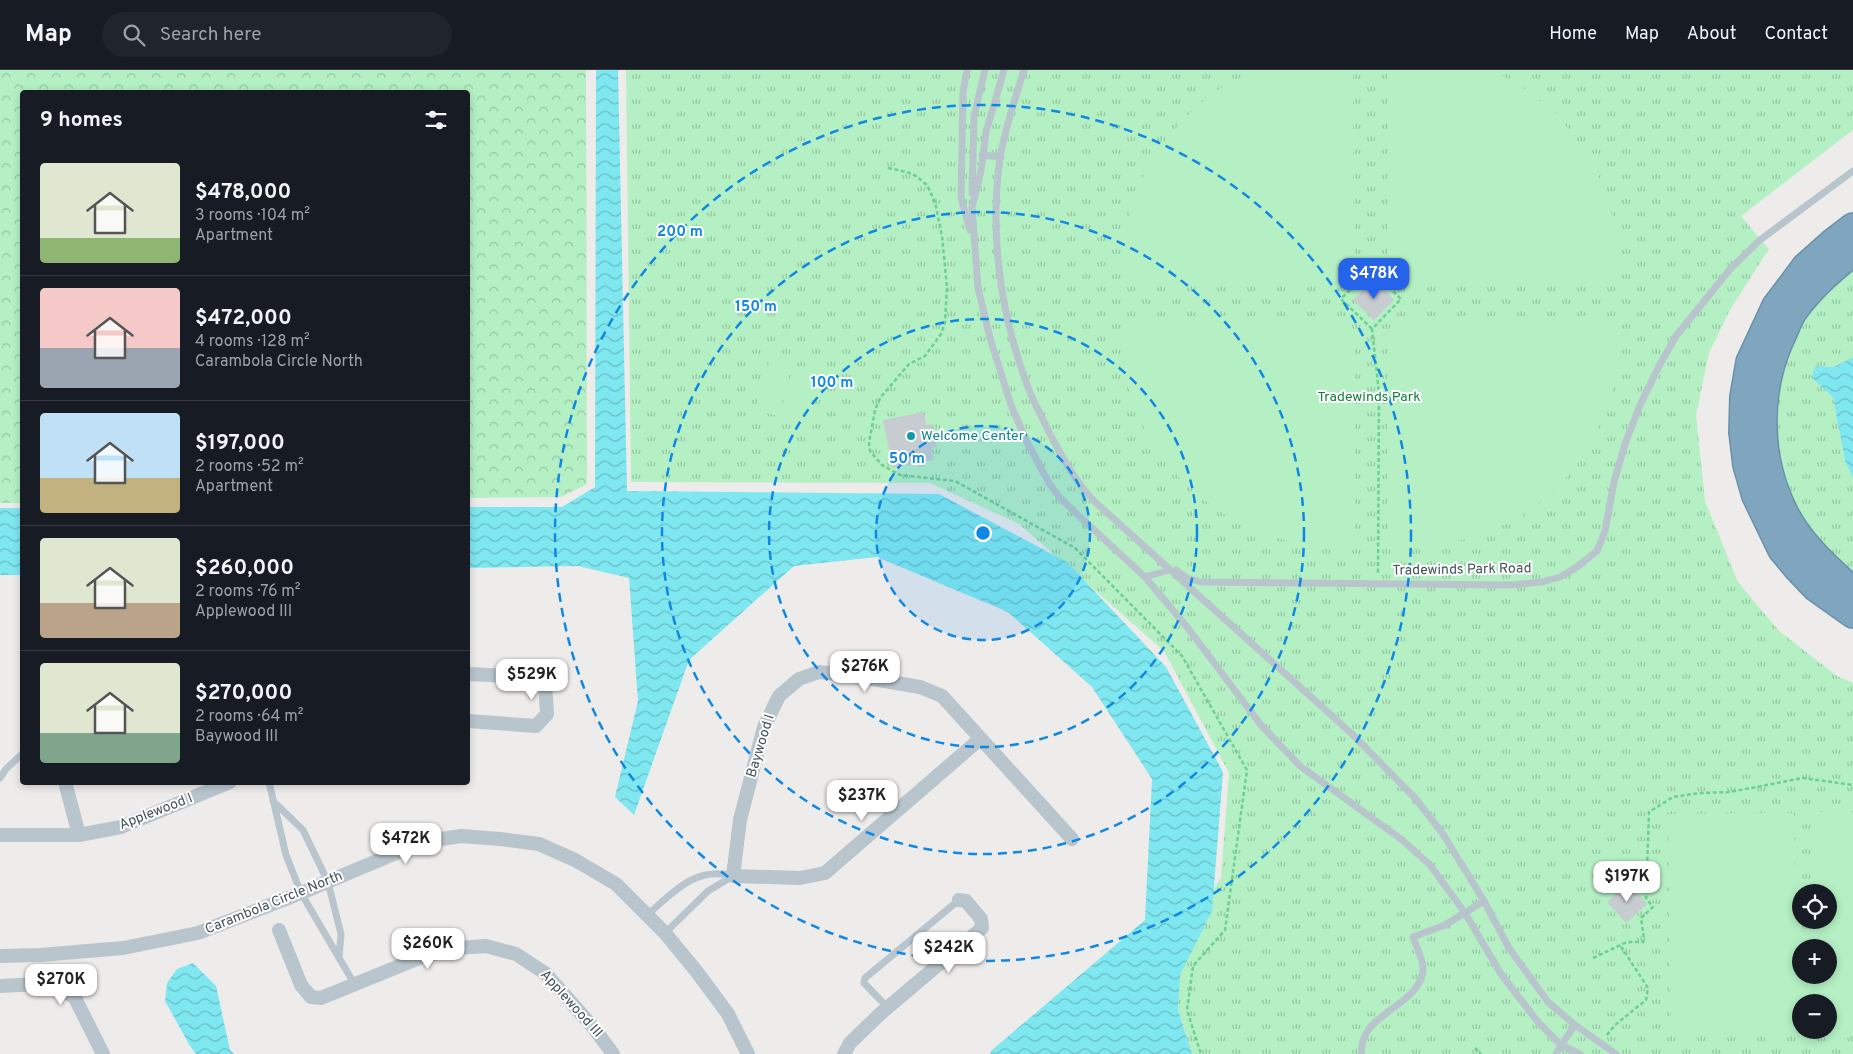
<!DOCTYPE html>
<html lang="en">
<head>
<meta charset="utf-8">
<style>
	:root { --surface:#171b24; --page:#20242c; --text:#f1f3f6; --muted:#9ea1a6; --line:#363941; --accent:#2563eb }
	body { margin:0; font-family:Overpass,sans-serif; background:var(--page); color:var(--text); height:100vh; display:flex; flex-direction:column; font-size:19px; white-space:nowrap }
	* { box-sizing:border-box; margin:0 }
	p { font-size:16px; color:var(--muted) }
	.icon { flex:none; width:28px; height:28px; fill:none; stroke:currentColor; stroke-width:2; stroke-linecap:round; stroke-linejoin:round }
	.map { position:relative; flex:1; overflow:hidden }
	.details { position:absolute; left:20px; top:20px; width:450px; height:695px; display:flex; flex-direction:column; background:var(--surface); border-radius:5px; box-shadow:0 2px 8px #0003 }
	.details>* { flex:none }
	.tools { position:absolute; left:1792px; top:814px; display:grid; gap:10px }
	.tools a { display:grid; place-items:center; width:45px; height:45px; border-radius:50%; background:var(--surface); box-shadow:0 2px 8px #0003; font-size:25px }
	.price { position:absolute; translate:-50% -42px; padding:0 11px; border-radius:10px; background:#fff; color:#222; font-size:16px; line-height:32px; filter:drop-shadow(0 1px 2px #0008) }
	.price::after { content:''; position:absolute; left:50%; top:30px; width:15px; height:11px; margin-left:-8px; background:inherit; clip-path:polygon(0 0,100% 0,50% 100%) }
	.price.selected { background:var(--accent); color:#fff }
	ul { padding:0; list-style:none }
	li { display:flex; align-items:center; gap:15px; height:125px; padding:0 20px }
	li+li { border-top:1px solid var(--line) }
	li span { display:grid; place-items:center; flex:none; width:140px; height:100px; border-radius:5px; color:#555 }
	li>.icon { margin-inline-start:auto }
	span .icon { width:60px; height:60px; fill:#fffc; stroke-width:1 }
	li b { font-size:21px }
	h2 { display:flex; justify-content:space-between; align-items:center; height:60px; padding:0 20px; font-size:21px }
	header { display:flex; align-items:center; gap:30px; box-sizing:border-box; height:70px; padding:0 25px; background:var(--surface); border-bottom:1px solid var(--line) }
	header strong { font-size:24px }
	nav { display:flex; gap:28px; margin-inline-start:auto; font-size:18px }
	.search { width:350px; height:45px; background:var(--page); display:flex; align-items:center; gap:12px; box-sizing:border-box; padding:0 18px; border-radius:28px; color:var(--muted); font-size:19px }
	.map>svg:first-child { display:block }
</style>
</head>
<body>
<header>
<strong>Map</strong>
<div class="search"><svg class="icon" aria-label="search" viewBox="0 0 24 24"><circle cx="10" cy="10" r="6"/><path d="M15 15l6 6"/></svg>Search here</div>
<nav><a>Home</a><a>Map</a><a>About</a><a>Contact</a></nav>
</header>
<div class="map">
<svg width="1853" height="984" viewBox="0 0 1853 984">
	<defs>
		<pattern id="grass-tufts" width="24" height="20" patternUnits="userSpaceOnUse" patternTransform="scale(1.25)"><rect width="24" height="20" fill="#b5f0c4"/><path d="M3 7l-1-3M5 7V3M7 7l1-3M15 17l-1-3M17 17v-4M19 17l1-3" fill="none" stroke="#95c5a2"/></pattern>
		<pattern id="forest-crowns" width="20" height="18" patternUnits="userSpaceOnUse" patternTransform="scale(1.25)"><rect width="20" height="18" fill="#b5f0c4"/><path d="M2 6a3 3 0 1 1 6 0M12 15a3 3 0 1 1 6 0" fill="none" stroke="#95c5a2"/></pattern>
		<pattern id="water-waves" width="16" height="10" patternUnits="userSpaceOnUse" patternTransform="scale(1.25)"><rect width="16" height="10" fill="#7fe7f0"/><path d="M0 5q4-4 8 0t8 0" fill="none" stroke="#6abec5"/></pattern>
	</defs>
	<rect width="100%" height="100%" fill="#eeebeb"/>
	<path fill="url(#grass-tufts)" fill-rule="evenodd" d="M626,0H1853V60L1741,146L1769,179L1731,238L1709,283L1696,345L1705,431L1738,512L1779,561L1837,606L1853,613V984H1192L1178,940L1174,910L1188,862L1221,807L1229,703L1164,581L1019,454L930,413L631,412ZM1801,822H1829V850H1801ZM1801,878H1829V905H1801ZM1801,932H1829V960H1801Z
		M1853,188V287L1834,297L1816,296L1833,327L1845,391L1853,408V512L1818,483L1767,376L1784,272Z"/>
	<path fill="url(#forest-crowns)" d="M0,0H586L587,414L561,427L468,428V22H22V433H0Z"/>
	<path fill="#b5f0c4" d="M1255,0H1353L1354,198L1339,213L1122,214C1123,199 1122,183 1124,168C1133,108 1171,51 1221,18C1232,11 1244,6 1255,0Z
		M1387,0H1491L1520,15L1556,44L1585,80L1606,121L1617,166L1618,213H1401L1388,199Z
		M1340,246L1355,261V477C1322,476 1296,475 1264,464C1257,462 1250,458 1244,455C1181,424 1133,363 1123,293C1121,278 1122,262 1121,247Z
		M1402,246H1617L1618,292L1608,338L1588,380L1559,417L1522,446L1480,466L1434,476H1387V261Z
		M770,290L792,296L778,346L755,340Z
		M794,296L817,303L802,354L779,347Z
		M1815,742H1853V958L1829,959V932H1817V905H1829V878L1817,877L1816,850H1829V822H1816Z
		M1794,743L1797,959L1671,960L1668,744Z"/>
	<path fill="url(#water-waves)" d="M596,0H618L627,421L939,424L1067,492L1166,597L1223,702L1212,841L1180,905L1178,940L1192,984H990L992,980L1145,850L1152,709L1092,617L1008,542L877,487L794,496L689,590L634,745L615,727L638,631L629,508L578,496L468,498V437H562L595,417Z
		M1853,287V408L1845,391L1833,327L1811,307L1816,296L1834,297Z
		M0,438H22V505H0Z
		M193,893L216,916L230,980L234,984H196L190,976L165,931L167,913L177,899Z"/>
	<path fill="#c7ccd1" d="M1374,209L1394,230L1374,250L1353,230Z
		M924,342L926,355L932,354L937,377L931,378L934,390L893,398L883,350Z
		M1628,813L1647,834L1626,853L1607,832Z"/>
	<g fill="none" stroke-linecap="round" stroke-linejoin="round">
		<defs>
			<path id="motorway" d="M1853,156L1832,172L1805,196L1775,236L1749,292L1743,327L1742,362L1746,395L1755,426L1781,480L1796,498L1815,518L1853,545
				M1853,183C1831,201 1810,219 1794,242C1790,248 1787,256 1784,263C1758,316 1757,382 1782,436C1797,470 1826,496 1853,520"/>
		</defs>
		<use href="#motorway" stroke="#6a91aa" stroke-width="28"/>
		<path stroke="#6bd091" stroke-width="2.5" stroke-dasharray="4 2.5" stroke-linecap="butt" d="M888,98L907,102L916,106L927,115L935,132L942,166L947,217L945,253L941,264L925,286L909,294L880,328L875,340L869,373L870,381L882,395L900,405L955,411L1075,478L1182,586L1247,700L1225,860L1193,896L1187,940L1201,984
			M1372,259L1341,229L1370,199L1401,229L1372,259L1379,323L1378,505
			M1593,888L1627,872H1643L1644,869L1641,848L1653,837L1646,828L1649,742L1673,727L1700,723L1730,722L1803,708L1853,715
			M1607,965L1615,955L1646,930L1648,918L1620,875
			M1475,978L1481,984"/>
		<path stroke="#b8c5cc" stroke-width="7" d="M967,0L963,22L961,128L970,160
			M1004,0L986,62L981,101L972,137L978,218L990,268L1011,335L1027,372L1049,413L1060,428L1078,445L1145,507L1187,557L1261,655L1300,696L1401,769L1430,795L1465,843L1501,904L1538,952L1561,975L1580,984
			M1024,0C1015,29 1005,59 1000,88C989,166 1001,247 1029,320C1034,333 1041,345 1047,358C1061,385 1073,408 1094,431L1351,663L1415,728L1443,764L1484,831L1509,878L1548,932L1575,955L1616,984
			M982,85L1001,87
			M972,123L974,46L985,0
			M1176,500L1187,508L1201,512L1511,515L1542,512L1560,507L1577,497L1597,481L1605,461L1614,412L1626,371L1641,333L1658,298L1676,266L1731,198L1760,170L1853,101
			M1145,507L1169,500
			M0,708L6,699L22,684
			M269,712L286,785L301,823L355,915
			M273,731L303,760L328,812L341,864L339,888
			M647,845C674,822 695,796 733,806
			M665,863L708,821L733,806
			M888,938L864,913L865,908L959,830
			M1361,984C1362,976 1362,969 1367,962C1381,939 1424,928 1423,897C1422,887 1416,876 1413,867L1445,855L1484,831
			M1556,984L1561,975L1575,955"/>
		<path stroke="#b8c5cc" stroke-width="14" d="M468,604L531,607L545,612L547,644L536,656L468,651
			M980,669L825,803L800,808L733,806L740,750L764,657L779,626L799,609L819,602L849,605L920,617L942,626L1072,769
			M65,712L79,765
			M0,765H79L121,757L230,712
			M279,860L301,915L311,927L321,928L424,886L458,878L486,876L516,884L545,903L593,957L613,984
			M0,886L40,885L123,878L198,863L301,823L422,772L461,766L500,769L539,774L575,790L616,814L665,863L697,902L728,944L748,984
			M0,916L40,914L60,918L75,928L103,984
			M844,984L850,973L881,943L982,858L981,849L966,831L959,830"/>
		<use href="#motorway" stroke="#7fa6be" stroke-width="25"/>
	</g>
	<circle cx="983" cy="463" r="107" fill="#0e88e5" fill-opacity=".12"/>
	<g fill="none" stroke="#0e88e5" stroke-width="2.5" stroke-dasharray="9 6">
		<circle cx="983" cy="463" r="107"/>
		<circle cx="983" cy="463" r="214"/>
		<circle cx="983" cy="463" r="321"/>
		<circle cx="983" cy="463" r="428"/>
	</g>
	<circle fill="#0f9aa8" stroke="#fff" stroke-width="2" cx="911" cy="366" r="5"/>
	<g text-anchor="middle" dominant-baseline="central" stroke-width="4" stroke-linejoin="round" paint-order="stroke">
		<g font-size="14" fill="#117d39" stroke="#fff">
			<text x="1369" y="327">Tradewinds Park</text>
		</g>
		<g font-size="14" fill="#0d838f" stroke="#fff" text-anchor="start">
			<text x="921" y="366">Welcome Center</text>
		</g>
		<g font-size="14" fill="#435259" stroke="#fff">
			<text transform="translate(1462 500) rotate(-1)">Tradewinds Park Road</text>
			<text transform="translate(761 676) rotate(-73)">Baywood I</text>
			<text transform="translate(156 742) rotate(-21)">Applewood I</text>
			<text transform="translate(274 833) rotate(-22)">Carambola Circle North</text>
			<text transform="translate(571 934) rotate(48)">Applewood III</text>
		</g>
	</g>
	<circle cx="983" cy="463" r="8" fill="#0e88e5" stroke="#fff" stroke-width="2.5"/>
	<g font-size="15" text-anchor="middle" font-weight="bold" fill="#0e88e5" stroke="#fff" stroke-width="4" stroke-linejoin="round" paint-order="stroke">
		<text x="680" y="166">200 m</text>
		<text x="756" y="241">150 m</text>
		<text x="832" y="317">100 m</text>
		<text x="907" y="393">50 m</text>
	</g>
</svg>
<div class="tools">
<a><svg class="icon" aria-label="locate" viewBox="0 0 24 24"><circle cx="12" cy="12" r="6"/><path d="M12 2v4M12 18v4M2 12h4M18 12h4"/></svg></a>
<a>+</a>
<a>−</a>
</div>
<b class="price selected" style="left:1374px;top:230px">$478K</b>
<b class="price" style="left:865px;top:623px">$276K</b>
<b class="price" style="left:532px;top:631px">$529K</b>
<b class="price" style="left:862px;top:752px">$237K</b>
<b class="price" style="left:406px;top:795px">$472K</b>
<b class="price" style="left:1627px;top:833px">$197K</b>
<b class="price" style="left:428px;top:900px">$260K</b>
<b class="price" style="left:949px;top:904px">$242K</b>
<b class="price" style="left:61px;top:936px">$270K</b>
<section class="details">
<h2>9 homes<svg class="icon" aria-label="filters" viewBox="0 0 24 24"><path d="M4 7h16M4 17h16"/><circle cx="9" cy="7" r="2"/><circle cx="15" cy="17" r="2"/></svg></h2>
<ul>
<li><span style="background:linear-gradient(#dfe7d0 75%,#8fb573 0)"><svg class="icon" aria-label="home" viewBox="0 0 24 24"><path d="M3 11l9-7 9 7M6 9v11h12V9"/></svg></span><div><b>$478,000</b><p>3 rooms · 104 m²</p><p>Apartment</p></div></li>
<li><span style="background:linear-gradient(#f6c9c9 60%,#9aa5b1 0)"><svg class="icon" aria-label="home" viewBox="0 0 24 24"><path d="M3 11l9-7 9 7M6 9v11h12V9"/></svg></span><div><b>$472,000</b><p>4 rooms · 128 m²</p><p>Carambola Circle North</p></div></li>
<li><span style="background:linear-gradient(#bfe0f5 65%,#c2b280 0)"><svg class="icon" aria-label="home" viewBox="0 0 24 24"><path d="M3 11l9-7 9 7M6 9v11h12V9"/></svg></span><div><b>$197,000</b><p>2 rooms · 52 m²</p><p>Apartment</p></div></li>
<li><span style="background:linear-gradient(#dfe7d0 65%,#b9a48a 0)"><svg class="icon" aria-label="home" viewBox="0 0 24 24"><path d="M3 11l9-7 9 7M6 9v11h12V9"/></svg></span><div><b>$260,000</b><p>2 rooms · 76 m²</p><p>Applewood III</p></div></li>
<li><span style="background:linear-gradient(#dfe7d0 70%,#7fa58c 0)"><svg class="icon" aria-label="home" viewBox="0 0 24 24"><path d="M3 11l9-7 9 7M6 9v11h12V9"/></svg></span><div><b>$270,000</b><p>2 rooms · 64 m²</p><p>Baywood III</p></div></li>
</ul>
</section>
</div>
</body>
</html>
